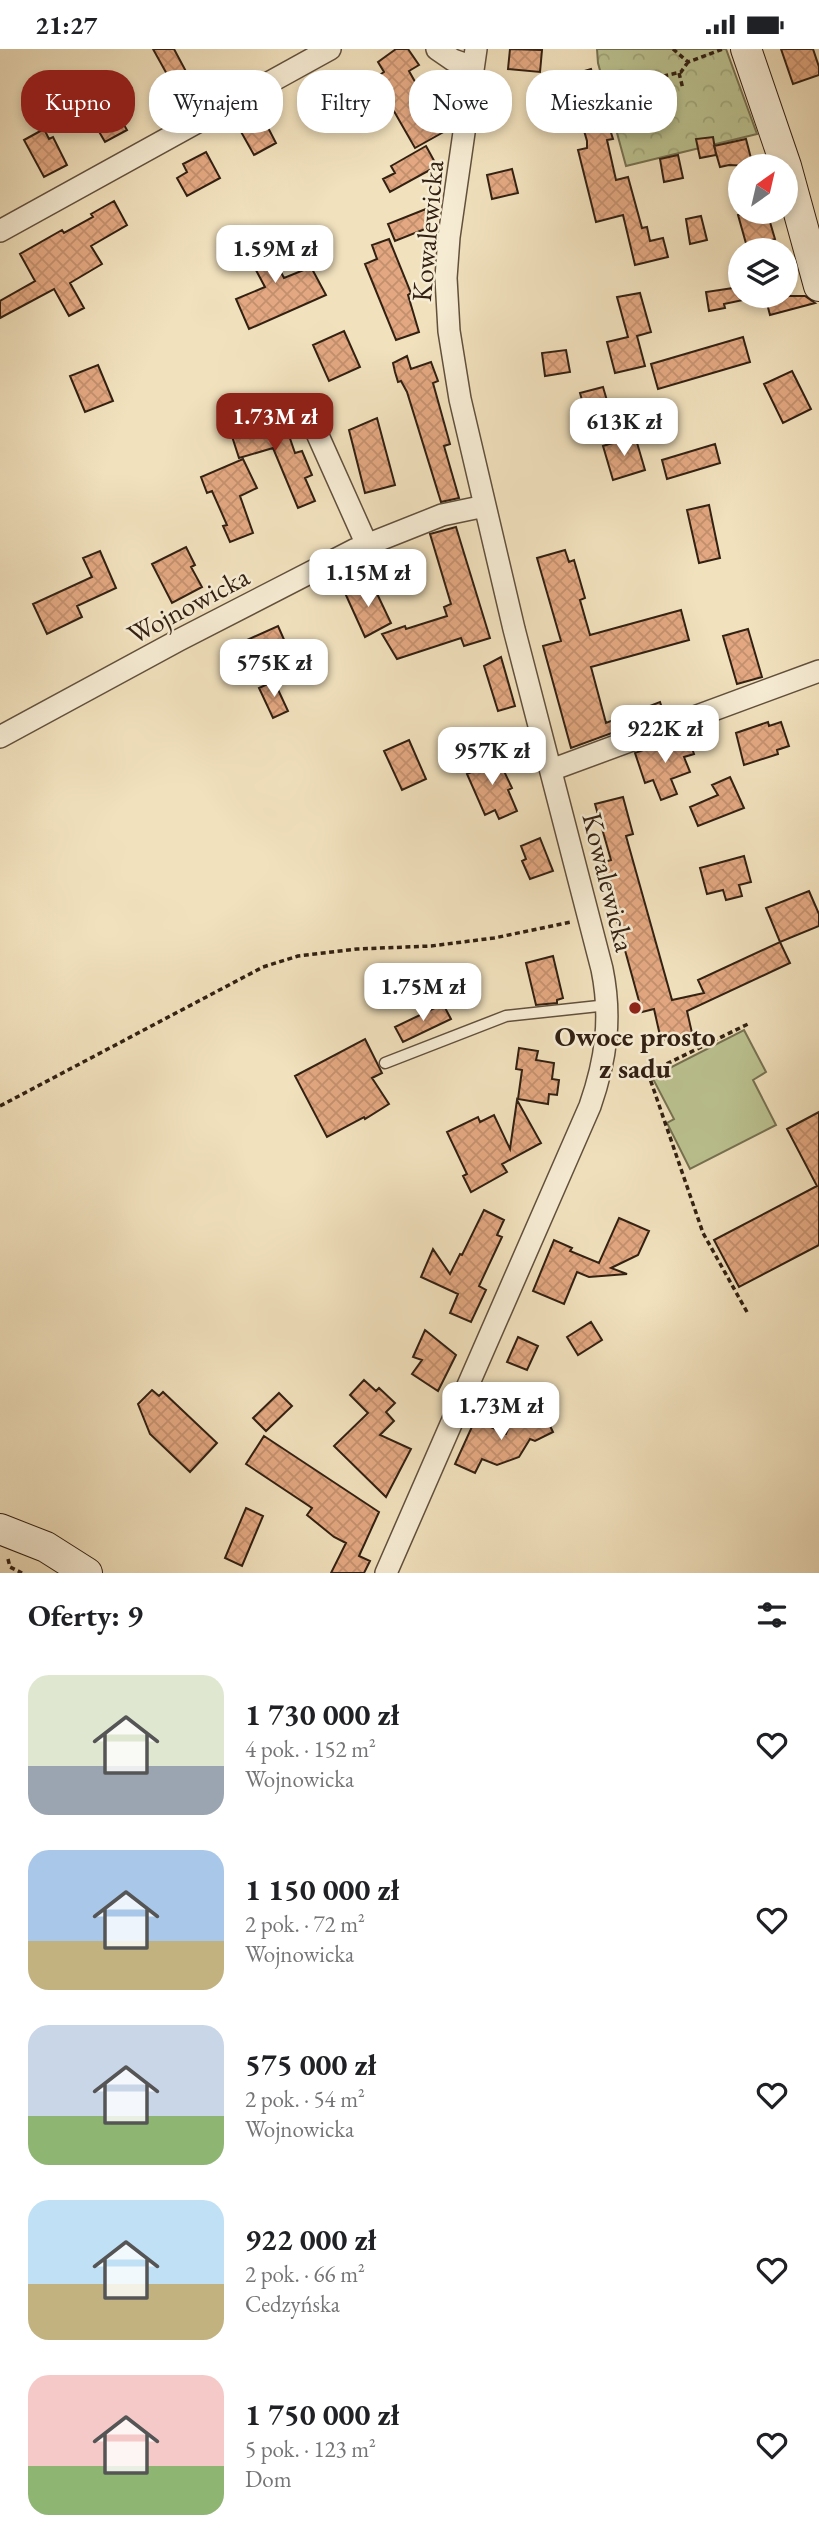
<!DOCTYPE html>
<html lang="pl">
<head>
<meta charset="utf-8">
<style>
	:root { --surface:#fff; --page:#f2f2f2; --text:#202124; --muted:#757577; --accent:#8f2418 }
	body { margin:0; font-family:"EB Garamond",serif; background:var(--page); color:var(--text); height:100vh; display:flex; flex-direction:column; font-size:26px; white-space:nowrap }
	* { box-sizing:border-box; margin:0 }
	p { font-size:23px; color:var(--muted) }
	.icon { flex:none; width:38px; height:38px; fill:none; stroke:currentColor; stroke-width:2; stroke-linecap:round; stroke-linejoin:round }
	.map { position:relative; height:1524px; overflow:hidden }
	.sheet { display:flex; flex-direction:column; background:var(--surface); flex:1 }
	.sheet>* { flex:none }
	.banner { position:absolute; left:21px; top:21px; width:777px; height:63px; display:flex; gap:14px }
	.needle { width:46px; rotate:34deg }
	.controls { position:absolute; left:728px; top:105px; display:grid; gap:14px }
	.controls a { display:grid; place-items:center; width:70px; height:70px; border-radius:50%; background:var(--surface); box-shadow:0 4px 10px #0003; font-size:35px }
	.price { position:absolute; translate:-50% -60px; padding:0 16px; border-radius:14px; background:#fff; color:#222; font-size:23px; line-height:46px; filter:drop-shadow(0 2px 4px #0008) }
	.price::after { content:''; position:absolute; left:50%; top:42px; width:21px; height:16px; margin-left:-10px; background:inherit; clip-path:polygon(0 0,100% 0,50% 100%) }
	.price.selected { background:var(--accent); color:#fff }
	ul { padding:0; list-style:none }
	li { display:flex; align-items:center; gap:21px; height:175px; padding:0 28px }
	li span { display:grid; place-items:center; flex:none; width:196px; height:140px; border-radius:21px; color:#555 }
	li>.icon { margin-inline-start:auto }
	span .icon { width:84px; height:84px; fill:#fffc; stroke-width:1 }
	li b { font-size:30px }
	h2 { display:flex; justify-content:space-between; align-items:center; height:84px; padding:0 28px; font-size:30px }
	.pill { padding:0 24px; border-radius:28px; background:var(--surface); box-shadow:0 4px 10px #0003; font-size:24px; line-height:63px }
	.pill.selected { background:var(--accent); color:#fff }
	.status { display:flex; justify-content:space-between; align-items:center; height:49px; padding:0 35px; background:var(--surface); direction:ltr }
	.status svg { height:19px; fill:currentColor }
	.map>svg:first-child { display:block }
</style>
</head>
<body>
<div class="status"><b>21:27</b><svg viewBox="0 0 49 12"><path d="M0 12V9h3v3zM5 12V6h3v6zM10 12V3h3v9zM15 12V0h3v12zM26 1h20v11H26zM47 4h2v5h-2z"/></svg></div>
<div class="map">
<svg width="819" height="1524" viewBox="0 0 819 1524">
	<defs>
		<pattern id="park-crowns" width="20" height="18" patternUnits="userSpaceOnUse" patternTransform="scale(1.75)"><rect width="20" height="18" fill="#bbc290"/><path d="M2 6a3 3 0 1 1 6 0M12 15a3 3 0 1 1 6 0" fill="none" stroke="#a1a67b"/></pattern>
		<pattern id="building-cross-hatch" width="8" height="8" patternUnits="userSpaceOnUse" patternTransform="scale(1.75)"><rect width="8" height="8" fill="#e3a881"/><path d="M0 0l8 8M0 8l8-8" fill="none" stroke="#c3906e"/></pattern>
	</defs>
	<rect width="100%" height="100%" fill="#f1e1bd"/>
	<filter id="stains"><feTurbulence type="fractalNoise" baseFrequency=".00286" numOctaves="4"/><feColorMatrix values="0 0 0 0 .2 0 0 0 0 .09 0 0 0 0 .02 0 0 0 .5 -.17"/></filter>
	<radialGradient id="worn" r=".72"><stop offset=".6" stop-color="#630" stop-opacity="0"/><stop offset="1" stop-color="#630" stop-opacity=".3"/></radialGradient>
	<path fill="#bbc290" stroke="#767151" stroke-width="2" d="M744,981L766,1023L753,1031L776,1076L690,1120L667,1074L674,1070L652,1028Z"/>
	<path fill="url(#park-crowns)" stroke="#767151" stroke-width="2" d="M597,0H726L757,85L626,117L598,14Z"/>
	<path fill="url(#building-cross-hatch)" stroke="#322012" stroke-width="2" d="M153,0H174L197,43L172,56L159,31L168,27Z
		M396,0H408L419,16L409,22L436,70L441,67L449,80L415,99L375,29L384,23L378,13Z
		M510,0L542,1L540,23L508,20Z
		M781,0H813L819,18V26L793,35Z
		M591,20L613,90L607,91L616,131L628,128L642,179L647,178L650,192L663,189L668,208L635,216L623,166L596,173L578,101L587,99V92L568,27Z
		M104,23L124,58L116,62L127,81L105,93L94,74L86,79L67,44Z
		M263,69L276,94L254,106L240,81Z
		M44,80L49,90L53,88L67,116L44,128L24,91Z
		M713,88L716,106L700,109L696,90Z
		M746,90L753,117L729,116L720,118L714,97Z
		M426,97L437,117L390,143L383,130L395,124L391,117Z
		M206,103L220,129L187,147L177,129L187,123L183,115Z
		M678,106L683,129L664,133L660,110Z
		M512,120L518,144L492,150L487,126Z
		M114,152L127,176L91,197L102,215L70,234L84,259L69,267L54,240L0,269V252L35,232L20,205L62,181L64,184L93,168L91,165Z
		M431,158L425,180L395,192L388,175Z
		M748,163H767L775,190L747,198L738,166Z
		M701,167L707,191L690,195L686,170Z
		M258,179L284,229L311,218L326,246L249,280L236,250L265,238L239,189Z
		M389,190L411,244L408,246L419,283L396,291L365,215L377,210L372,196Z
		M740,238V247L757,248L724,255L725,259L709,262L706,243Z
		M640,244L651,283L637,287L645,317L615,324L607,293L628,288L617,248Z
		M765,247H805L815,254L770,266Z
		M344,282L360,318L329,332L313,296Z
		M743,288L750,313L658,340L651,315Z
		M566,301L570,323L545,327L542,304Z
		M407,307L411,320L431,313L438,332L433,334L450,395L444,397L459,449L441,453L407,343L401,332L398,333L395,323L393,314Z
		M98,316L113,352L85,363L70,327Z
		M792,322L811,360L783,374L764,335Z
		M603,338L608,355L585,362L580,344Z
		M259,367L263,378L284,372L295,404L302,402L312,426L305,429L315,452L298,459L273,399L239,409L228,375Z
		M377,369L395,436L365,444L349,381Z
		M635,387L645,421L613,431L603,397Z
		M715,395L720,414L667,430L662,411Z
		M243,410L257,439L240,447L253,484L230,493L223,477L227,476L212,442L207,444L201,428Z
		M709,456L720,509L699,514L687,461Z
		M456,478L490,589L464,597L461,589L397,610L382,585L405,577L406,580L447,567L444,558L451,555L430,485Z
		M186,498L195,516L191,518L202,538L172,554L152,515Z
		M565,501L569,513L574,511L585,549L580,551L590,586L681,561L689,591L591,618L606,674L660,653L664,665L571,699L543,597L561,592L537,509Z
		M100,502L116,539L77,557L82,568L47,585L33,555L92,528L83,509Z
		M371,532L391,574L365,588L345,544Z
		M278,577L293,611L263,624L247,591Z
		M748,580L762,628L737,635L723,587Z
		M501,608L515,657L498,662L484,617Z
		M274,632L288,662L273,669L259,639Z
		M768,673L769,677L781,673L789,697L777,701L778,705L744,716L736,684Z
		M688,688L694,705L684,708L690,723L671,730L677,745L661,751L653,731L645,734L635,704L672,690L673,693Z
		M409,691L426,730L402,741L384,702Z
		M491,703L499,722L503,720L512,739L508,741L517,762L499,770L495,761L485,766L467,725L476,721L472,712Z
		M730,728L744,759L698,777L690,758L718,746L712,736Z
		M623,748L633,785L626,787L672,951L704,944L698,931L780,893L790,914L687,962L692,984L661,991L654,960L642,963L601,814L611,811L595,755Z
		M540,789L553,822L530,830L522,812L526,810L521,797Z
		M744,807L751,833L739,836L742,847L726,851L723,841L707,845L700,819Z
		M809,842L819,865V877L780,893L766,859Z
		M553,907L563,949L557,951V954L536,956L526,914Z
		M443,955L451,970L403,993L395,978Z
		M365,990L382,1024L372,1029L389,1055L365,1070L364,1068L327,1088L295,1027Z
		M519,999L538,1002L536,1011L554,1014L552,1030L559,1031L557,1046L549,1045L548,1055L518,1050L522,1021L516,1020Z
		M517,1051L541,1094L502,1115L507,1123L471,1143L463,1127L467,1125L447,1083L478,1068L480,1073L494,1066L510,1100Z
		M819,1063V1196L739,1238L714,1191L817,1137L787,1080Z
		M484,1161L504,1171L497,1186L502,1188L479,1237L486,1241L471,1273L450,1264L458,1245L421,1228L433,1200L450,1225L460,1205L462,1206Z
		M619,1169L649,1182L638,1206L611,1219L627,1225L589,1228L577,1223L564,1255L533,1242L554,1191L572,1199L570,1202L599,1214Z
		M591,1273L602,1291L578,1306L567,1288Z
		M425,1281L456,1306L438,1342L412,1325L422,1311L413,1308Z
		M518,1288L538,1297L527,1321L507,1313Z
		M364,1331L376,1342L379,1339L395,1354L386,1363L394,1372L380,1386L411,1400L386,1448L334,1397L368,1364L350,1346Z
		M152,1341L159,1347L163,1343L217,1394L190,1423L150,1385L138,1355Z
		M279,1344L292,1357L266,1382L253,1369Z
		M543,1362L553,1383L535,1392L530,1390L519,1408L497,1416L482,1410L475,1424L455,1415L475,1371L506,1385L512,1369L525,1373Z
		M264,1387L379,1463L359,1507L370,1512L364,1524H331L346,1494L334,1488L307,1466L312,1459L246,1415Z
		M246,1459L263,1467L242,1517L225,1509Z"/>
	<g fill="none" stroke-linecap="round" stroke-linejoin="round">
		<defs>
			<path id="lane" d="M385,1014L506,967L608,956"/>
			<path id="street" d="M437,0L453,11L473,18
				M0,182L330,0
				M307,362L367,496
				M0,688L179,591L354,501L442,466L485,457
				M551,721L819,622
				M386,1524L590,1057C606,1011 612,969 602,920L514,580L460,350L449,282L446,229L449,188L476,0"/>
			<path id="secondary" d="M746,0L786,117
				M786,117L819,237
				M0,1480L46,1498L87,1524"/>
		</defs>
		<use href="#lane" stroke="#62503d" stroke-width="13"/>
		<use href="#street" stroke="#62503d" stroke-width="24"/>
		<use href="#secondary" stroke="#322012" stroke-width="32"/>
		<path stroke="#322012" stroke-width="3.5" stroke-dasharray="5 3.5" stroke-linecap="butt" d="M673,0L688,13L723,0
			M679,24L683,40
			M655,29L681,23L688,13
			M0,1057L263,918L298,907L357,900L431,897L494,889L571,873
			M747,1263L703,1184L648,1024L748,975
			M8,1510L10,1518L22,1524"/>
		<use href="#lane" stroke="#f6ecd4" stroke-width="10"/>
		<use href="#street" stroke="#f6ecd4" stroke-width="21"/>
		<use href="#secondary" stroke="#f6ecd4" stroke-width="30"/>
	</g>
	<circle fill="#8f2418" stroke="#f6ecd4" stroke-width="2.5" cx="635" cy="959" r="7"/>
	<g text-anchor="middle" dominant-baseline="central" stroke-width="5" stroke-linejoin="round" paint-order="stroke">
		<g font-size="28" fill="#322012" stroke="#f6ecd4">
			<text transform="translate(427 182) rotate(-85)">Kowalewicka</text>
			<text transform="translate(188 556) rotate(-28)">Wojnowicka</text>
			<text transform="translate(609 833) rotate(76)">Kowalewicka</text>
		</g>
		<g font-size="28" font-weight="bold" fill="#322012" stroke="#f6ecd4">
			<text x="635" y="987">Owoce prosto<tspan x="635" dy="32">z sadu</tspan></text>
		</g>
	</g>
	<rect width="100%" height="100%" filter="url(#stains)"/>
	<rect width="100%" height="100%" fill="url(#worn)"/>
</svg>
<div class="controls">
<a><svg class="needle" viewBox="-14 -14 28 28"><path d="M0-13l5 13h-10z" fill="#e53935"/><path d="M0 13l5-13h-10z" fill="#757577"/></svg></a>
<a><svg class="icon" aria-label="layers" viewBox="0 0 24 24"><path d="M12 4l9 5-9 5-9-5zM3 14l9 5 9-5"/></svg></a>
</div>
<b class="price" style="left:275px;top:236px">1.59M zł</b>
<b class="price selected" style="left:275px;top:404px">1.73M zł</b>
<b class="price" style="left:624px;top:409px">613K zł</b>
<b class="price" style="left:368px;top:560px">1.15M zł</b>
<b class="price" style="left:274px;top:650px">575K zł</b>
<b class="price" style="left:665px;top:716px">922K zł</b>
<b class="price" style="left:492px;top:738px">957K zł</b>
<b class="price" style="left:423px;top:974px">1.75M zł</b>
<b class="price" style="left:501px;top:1393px">1.73M zł</b>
<div class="banner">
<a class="pill selected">Kupno</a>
<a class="pill">Wynajem</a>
<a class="pill">Filtry</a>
<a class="pill">Nowe</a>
<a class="pill">Mieszkanie</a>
</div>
</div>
<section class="sheet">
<h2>Oferty: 9<svg class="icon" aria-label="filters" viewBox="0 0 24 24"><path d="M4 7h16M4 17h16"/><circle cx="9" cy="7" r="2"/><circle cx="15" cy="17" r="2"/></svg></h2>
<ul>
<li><span style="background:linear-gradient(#dfe7d0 65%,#9aa5b1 0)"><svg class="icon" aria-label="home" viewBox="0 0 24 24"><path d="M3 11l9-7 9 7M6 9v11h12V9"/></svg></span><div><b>1 730 000 zł</b><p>4 pok. · 152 m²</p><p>Wojnowicka</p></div><svg class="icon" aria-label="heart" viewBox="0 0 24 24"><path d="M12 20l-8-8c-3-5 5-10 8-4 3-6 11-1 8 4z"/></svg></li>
<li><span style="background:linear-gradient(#a9c7e8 65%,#c2b280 0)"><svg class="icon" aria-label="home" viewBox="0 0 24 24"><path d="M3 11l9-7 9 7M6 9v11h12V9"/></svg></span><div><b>1 150 000 zł</b><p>2 pok. · 72 m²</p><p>Wojnowicka</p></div><svg class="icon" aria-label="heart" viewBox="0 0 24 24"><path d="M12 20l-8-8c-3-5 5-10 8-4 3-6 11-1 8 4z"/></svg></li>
<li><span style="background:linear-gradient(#c9d6e8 65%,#8fb573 0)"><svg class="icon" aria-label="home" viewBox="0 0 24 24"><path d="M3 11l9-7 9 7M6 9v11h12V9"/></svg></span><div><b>575 000 zł</b><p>2 pok. · 54 m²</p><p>Wojnowicka</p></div><svg class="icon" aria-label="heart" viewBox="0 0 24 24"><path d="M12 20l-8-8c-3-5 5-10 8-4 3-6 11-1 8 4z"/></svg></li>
<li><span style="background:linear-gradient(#bfe0f5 60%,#c2b280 0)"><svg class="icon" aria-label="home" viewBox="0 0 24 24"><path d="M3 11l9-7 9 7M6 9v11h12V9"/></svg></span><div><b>922 000 zł</b><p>2 pok. · 66 m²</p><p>Cedzyńska</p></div><svg class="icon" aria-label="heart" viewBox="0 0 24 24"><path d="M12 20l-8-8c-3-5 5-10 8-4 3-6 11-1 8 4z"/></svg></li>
<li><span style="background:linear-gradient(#f6c9c9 65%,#8fb573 0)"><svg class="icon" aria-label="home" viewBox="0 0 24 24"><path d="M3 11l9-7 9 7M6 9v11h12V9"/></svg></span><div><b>1 750 000 zł</b><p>5 pok. · 123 m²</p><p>Dom</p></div><svg class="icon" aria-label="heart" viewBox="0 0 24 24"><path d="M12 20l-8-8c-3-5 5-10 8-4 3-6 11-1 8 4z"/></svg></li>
</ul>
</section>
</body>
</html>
